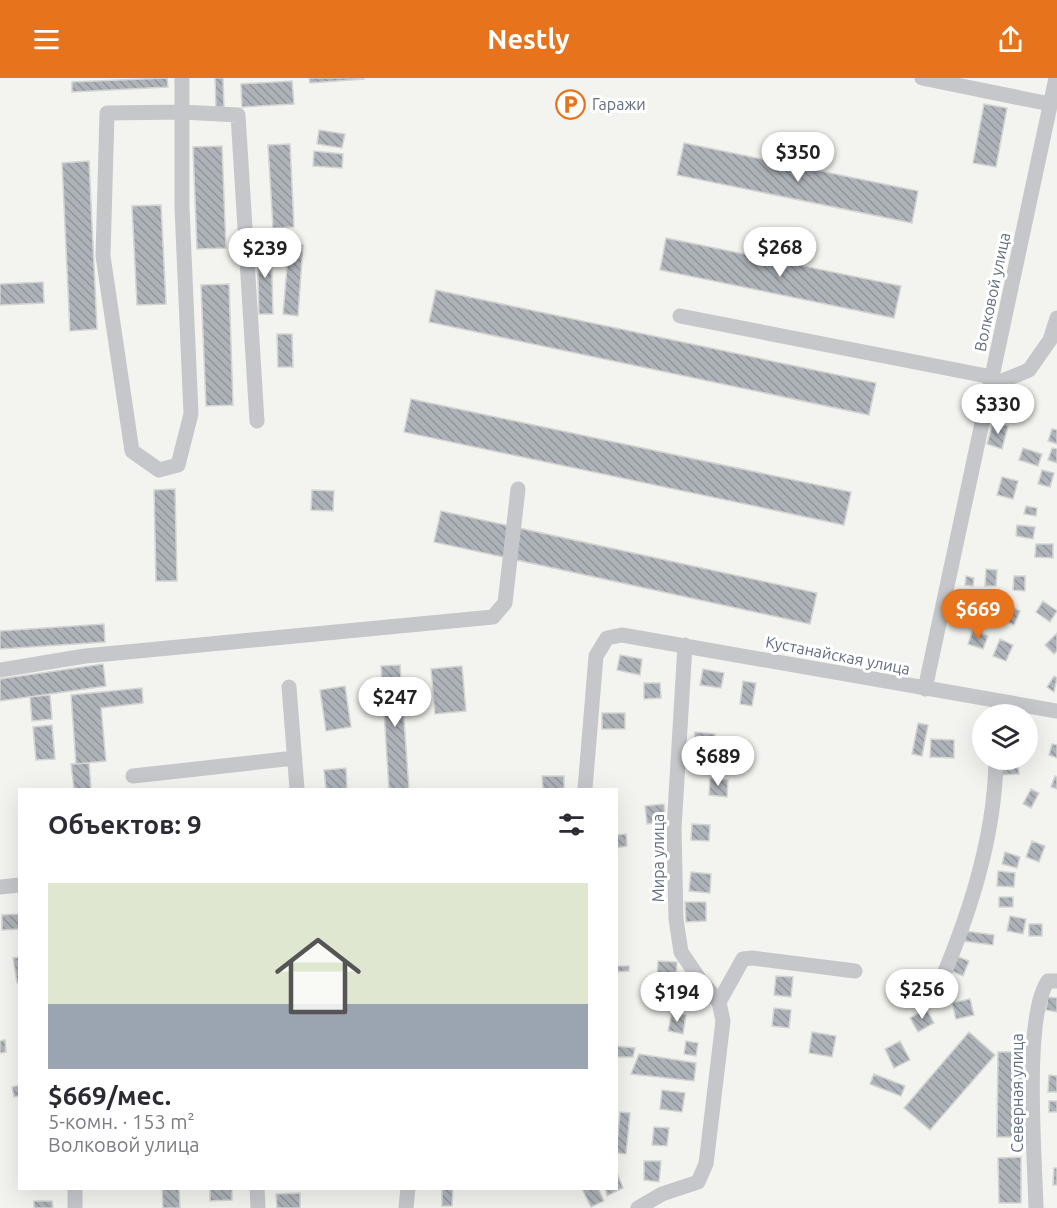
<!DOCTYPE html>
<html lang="ru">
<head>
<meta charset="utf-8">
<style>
	:root { --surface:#fff; --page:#f7f7f7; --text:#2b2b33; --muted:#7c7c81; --accent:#e7731c }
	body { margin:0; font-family:Ubuntu,sans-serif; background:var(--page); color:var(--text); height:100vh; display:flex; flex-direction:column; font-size:22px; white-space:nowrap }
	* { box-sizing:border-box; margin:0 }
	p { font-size:20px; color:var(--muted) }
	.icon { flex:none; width:33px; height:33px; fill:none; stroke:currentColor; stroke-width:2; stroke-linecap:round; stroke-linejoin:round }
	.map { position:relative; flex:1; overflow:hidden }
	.side { position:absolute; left:18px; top:710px; width:600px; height:402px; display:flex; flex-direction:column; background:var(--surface); border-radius:0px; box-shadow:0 6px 24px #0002 }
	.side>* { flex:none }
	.buttons { position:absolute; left:972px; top:626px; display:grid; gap:12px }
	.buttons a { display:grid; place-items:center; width:66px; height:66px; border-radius:50%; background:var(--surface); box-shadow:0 6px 24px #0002; font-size:30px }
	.price { position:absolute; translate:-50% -51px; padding:0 14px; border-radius:21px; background:#fff; color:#222; font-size:20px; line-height:39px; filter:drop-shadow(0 2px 3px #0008) }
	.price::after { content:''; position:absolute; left:50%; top:36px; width:18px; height:14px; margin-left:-9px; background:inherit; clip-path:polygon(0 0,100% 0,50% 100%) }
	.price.on { background:var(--accent); color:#fff }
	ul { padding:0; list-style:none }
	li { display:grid; align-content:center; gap:12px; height:318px; padding:0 30px }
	li span { display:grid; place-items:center; height:186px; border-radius:0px; color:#555 }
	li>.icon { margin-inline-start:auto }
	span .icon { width:108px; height:108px; fill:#fffc; stroke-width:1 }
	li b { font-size:26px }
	h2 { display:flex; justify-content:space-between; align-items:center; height:72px; padding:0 30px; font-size:26px }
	header { display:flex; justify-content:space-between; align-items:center; height:78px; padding:0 30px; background:var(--accent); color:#fff; font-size:27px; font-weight:700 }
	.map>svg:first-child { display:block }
</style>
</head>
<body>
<header><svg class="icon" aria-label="menu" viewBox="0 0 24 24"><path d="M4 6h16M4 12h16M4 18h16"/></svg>Nestly<svg class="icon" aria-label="share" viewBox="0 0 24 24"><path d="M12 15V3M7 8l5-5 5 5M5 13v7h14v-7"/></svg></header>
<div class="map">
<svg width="1057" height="1130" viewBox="0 0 1057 1130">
	<defs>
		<pattern id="building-back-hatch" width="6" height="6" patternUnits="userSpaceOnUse" patternTransform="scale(1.5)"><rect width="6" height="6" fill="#aeb3b9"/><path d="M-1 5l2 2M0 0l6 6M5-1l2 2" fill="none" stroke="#91969c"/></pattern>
	</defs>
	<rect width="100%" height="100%" fill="#f3f4ef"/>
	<path fill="url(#building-back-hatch)" stroke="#d4d5d2" stroke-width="1.5" d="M167,0L168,9L72,14V4Z
		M215,0H223L224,29H216Z
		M309,0H364V1L310,5Z
		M292,3L294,26L242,29L241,6Z
		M984,26L1007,30L996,89L973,85Z
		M319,52L345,56L342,70L317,66Z
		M684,65L918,113L912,145L677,97Z
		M290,66L294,149L273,150L268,67Z
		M222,68L226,170L197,171L193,69Z
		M314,73L343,76L342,90L313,88Z
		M89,83L97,251L70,253L62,85Z
		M161,127L166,226L137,227L132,128Z
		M666,160L901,208L894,240L660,192Z
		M257,166H271L273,236H259Z
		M289,166L303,167L298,238L283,236Z
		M43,204L44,225L0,227V206Z
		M229,206L233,327L206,328L201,207Z
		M436,212L876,305L869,337L429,244Z
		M277,256H292L293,289H278Z
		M411,321L851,414L844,447L404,354Z
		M993,344L1008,348L1002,371L987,366Z
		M1052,351L1057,352V366L1048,363Z
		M1023,370L1042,376L1038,388L1019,382Z
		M1052,370L1057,371V385L1048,382Z
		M1042,392L1054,395L1050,409L1038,406Z
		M1002,399L1018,403L1013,421L997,417Z
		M175,411L177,503H156L154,412Z
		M312,412L334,413L333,433L311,432Z
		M1026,428L1037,430L1036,438L1024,436Z
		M441,433L817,515L810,546L434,464Z
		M1017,447L1035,449L1033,461L1016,458Z
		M1036,466H1053V480L1035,479Z
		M986,491L997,492L996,508H985Z
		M966,498L974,500L973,508L965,507Z
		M1014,498H1025V513L1013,512Z
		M1043,523L1057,533L1050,544L1036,534Z
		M1010,528L1020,533L1014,547L1003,542Z
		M104,546L105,564L0,571V553Z
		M973,552L988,558L983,571L968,566Z
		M1057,555V573L1054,576L1045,567Z
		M1000,561L1013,567L1006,583L993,578Z
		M620,577L642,581L640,597L617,592Z
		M103,586L106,608L0,623V601Z
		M400,587L409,711H389L381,588Z
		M462,588L466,633L435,636L431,591Z
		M703,591L724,595L721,610L700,607Z
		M1054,598L1057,600L1054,614L1047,609Z
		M743,603L756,605L752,628L740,626Z
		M644,605H660L661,620L644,621Z
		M345,608L351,649L326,653L320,612Z
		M142,610L143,625L101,630L106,683L76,686L71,617Z
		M50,617L52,641L32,643L30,619Z
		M602,635H625V651H602Z
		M918,645L928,647L922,678L912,676Z
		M52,647L55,681L36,682L33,649Z
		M695,654L715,656L714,666L694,664Z
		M931,661L954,662V680L930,679Z
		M1052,666L1057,667V680L1049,677Z
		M89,685L91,711H74L71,686Z
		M1018,685L1019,696L1001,697L1000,686Z
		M346,690L347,711H326L324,692Z
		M542,698H564V711H543Z
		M1055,698L1057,699V711L1051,709Z
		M710,700L728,702L727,719L709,717Z
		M1031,711L1039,715L1031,730L1023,726Z
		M664,726L666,744L647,746L645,728Z
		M692,746L710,747L709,763L691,762Z
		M626,756L627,768L616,770V757Z
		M1032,763L1045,768L1039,784L1026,779Z
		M1005,774L1020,779L1017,790L1002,786Z
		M998,793L1015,795L1014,809L997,808Z
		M691,794L711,796L710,815L689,813Z
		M999,819H1013V829H999Z
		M685,824H706V843L686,844Z
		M19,836L20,851L2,852V837Z
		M1010,838L1026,841L1023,856L1007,853Z
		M1029,846H1042V858H1029Z
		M965,853L994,857L993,867L963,863Z
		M956,878L969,883L963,898L951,893Z
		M20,879V905H17L13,880Z
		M658,883L677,884L676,901L657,900Z
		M616,888H629V893L616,894Z
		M776,898L793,899L791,919L774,917Z
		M683,912L682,923L659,927L661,913Z
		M1048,919L1057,920V934L1046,932Z
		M970,921L974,937L956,941L952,925Z
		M774,930L791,932L789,950L772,948Z
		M926,931L934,945L918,954L910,940Z
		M672,934L686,937L683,956L668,953Z
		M812,954L836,958L832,979L809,975Z
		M969,954L995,977L930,1052L904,1030Z
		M5,962L6,974L0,975V963Z
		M686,963L698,965L696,978L684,976Z
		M900,963L910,982L894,990L885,971Z
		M616,968L635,970L633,979H616Z
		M998,974H1024V1059H997Z
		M639,976L696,985L694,1003L631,996Z
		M874,996L905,1008L901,1018L870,1006Z
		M1049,997L1057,998V1014H1048Z
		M20,1007V1018L14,1019L12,1009Z
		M662,1012L685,1015L682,1034L660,1031Z
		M1049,1023H1057V1034H1049Z
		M620,1034L630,1035L626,1076L616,1075Z
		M654,1049L669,1050L667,1068L652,1067Z
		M1021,1079V1125H999L998,1080Z
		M644,1083H661L659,1104L644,1102Z
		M1054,1090H1057V1107H1053Z
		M616,1092L623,1110L607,1118L605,1110H616Z
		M162,1110H179L180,1130H163Z
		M210,1110H232V1122L210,1123Z
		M442,1110H453L452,1128H442Z
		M598,1110L604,1123L591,1129L582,1111Z
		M300,1115V1130H277L276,1116Z
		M34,1123H52L53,1130H34Z"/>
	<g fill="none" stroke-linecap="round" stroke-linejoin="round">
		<path stroke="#c5c7cb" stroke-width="15" d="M182,0V130L191,336L178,387L159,392L132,373L103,178L107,35L182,34L238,37L257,343
			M922,0L1050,26
			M680,238L992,299
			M990,308L1029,292L1050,262L1057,240
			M0,592L85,578L493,539L505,525L518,411
			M289,609L297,711
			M925,611L1056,0
			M133,698L295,680
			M585,711L596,578L607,560L622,557L1057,633
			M0,809L20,807
			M935,917C967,844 995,762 996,681
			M719,924L743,881L752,880L855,893
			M75,1110V1130
			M257,1110L258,1130
			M406,1130L408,1110
			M638,1130L662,1116L698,1104L706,1086L723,943L719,924L700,902L681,874L676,841L674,751L685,567
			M1036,1130C1035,1081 1023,938 1048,903H1057"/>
	</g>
	<defs>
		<symbol id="parking-ring" viewBox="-11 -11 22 22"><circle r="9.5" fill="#fff" stroke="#e7731c" stroke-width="1.5"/><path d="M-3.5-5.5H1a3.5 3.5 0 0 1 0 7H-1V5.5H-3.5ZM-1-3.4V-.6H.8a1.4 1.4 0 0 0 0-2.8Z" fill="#e7731c"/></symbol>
	</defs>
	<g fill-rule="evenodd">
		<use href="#parking-ring" x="554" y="10" width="33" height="33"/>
	</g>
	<g text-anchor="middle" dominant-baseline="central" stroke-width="6" stroke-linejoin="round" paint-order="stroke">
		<g font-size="16" fill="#626d81" stroke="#fff" text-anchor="start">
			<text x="592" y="26">Гаражи</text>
		</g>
		<g font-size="16" fill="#626d81" stroke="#fff">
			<text transform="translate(992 214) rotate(-78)">Волковой улица</text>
			<text transform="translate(838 577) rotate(11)">Кустанайская улица</text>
			<text transform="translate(658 780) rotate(-90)">Мира улица</text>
			<text transform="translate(1017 1015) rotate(-90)">Северная улица</text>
		</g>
	</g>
</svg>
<div class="buttons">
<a><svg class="icon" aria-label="layers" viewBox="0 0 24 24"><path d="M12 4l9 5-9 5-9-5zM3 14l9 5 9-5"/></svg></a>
</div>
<b class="price" style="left:798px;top:105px">$350</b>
<b class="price" style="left:780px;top:200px">$268</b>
<b class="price" style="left:265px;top:201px">$239</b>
<b class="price" style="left:998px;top:357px">$330</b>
<b class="price on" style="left:978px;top:562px">$669</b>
<b class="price" style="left:395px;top:650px">$247</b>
<b class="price" style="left:718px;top:709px">$689</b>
<b class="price" style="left:922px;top:942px">$256</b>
<b class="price" style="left:677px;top:945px">$194</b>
<section class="side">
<h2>Объектов: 9<svg class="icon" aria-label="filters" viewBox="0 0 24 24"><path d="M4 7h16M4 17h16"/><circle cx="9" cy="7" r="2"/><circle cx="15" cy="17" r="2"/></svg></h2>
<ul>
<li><span style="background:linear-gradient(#dfe7d0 65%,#9aa5b1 0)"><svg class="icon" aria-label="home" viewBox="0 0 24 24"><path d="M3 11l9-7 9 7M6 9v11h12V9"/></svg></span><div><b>$669/мес.</b><p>5-комн. · 153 m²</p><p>Волковой улица</p></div></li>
</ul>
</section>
</div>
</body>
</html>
